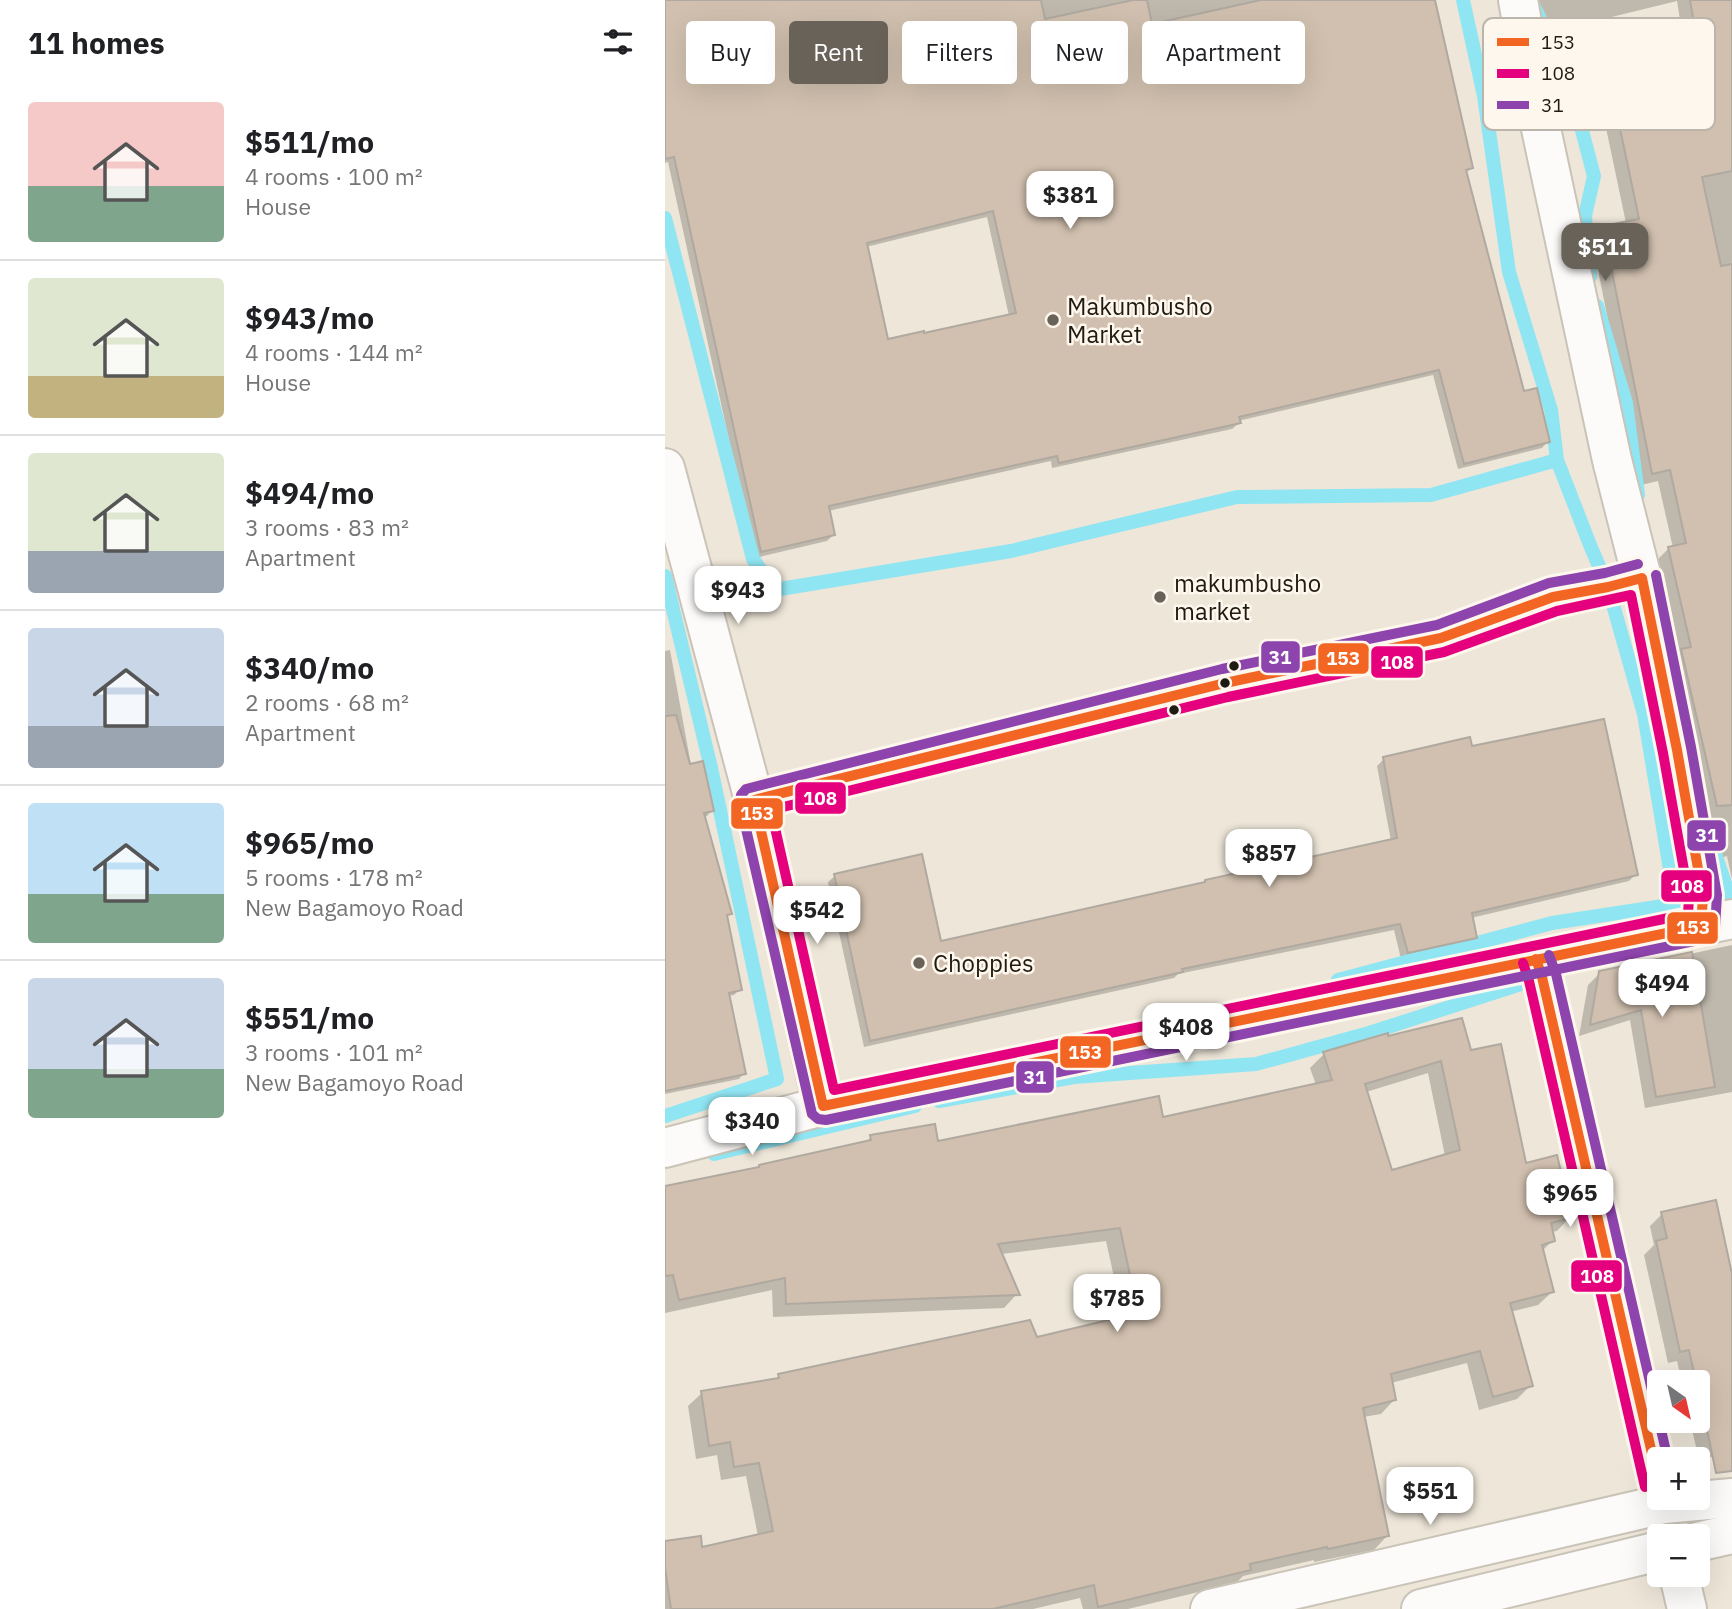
<!DOCTYPE html>
<html lang="en">
<head>
<meta charset="utf-8">
<style>
	:root { --surface:#fff; --page:#f2f2f2; --text:#202124; --muted:#757577; --line:#e0e0e0; --accent:#686258 }
	body { margin:0; font-family:"IBM Plex Sans",sans-serif; background:var(--page); color:var(--text); height:100vh; display:flex; flex-direction:column; font-size:26px; white-space:nowrap }
	* { box-sizing:border-box; margin:0 }
	p { font-size:23px; color:var(--muted) }
	.icon { flex:none; width:38px; height:38px; fill:none; stroke:currentColor; stroke-width:2; stroke-linecap:round; stroke-linejoin:round }
	.map { position:relative; flex:1; overflow:hidden }
	.side { display:flex; flex-direction:column; background:var(--surface); width:665px }
	.side>* { flex:none }
	.guide { position:absolute; left:21px; top:21px; width:665px; height:63px; display:flex; gap:14px }
	.needle { width:46px; rotate:146deg }
	.buttons { position:absolute; left:982px; top:1370px; display:grid; gap:14px }
	.buttons a { display:grid; place-items:center; width:63px; height:63px; border-radius:7px; background:var(--surface); box-shadow:0 7px 28px #0002; font-size:35px }
	.price { position:absolute; translate:-50% -60px; padding:0 16px; border-radius:14px; background:#fff; color:#222; font-size:23px; line-height:46px; filter:drop-shadow(0 2px 4px #0008) }
	.price::after { content:''; position:absolute; left:50%; top:42px; width:21px; height:16px; margin-left:-10px; background:inherit; clip-path:polygon(0 0,100% 0,50% 100%) }
	.price.on { background:var(--accent); color:#fff }
	ul { padding:0; list-style:none }
	li { display:flex; align-items:center; gap:21px; height:175px; padding:0 28px }
	li+li { border-top:2px solid var(--line) }
	li span { display:grid; place-items:center; flex:none; width:196px; height:140px; border-radius:7px; color:#555 }
	li>.icon { margin-inline-start:auto }
	span .icon { width:84px; height:84px; fill:#fffc; stroke-width:1 }
	li b { font-size:30px }
	h2 { display:flex; justify-content:space-between; align-items:center; height:84px; padding:0 28px; font-size:30px }
	.pill { padding:0 24px; border-radius:7px; background:var(--surface); box-shadow:0 7px 28px #0002; font-size:24px; line-height:63px }
	.pill.on { background:var(--accent); color:#fff }
	main { display:flex; flex:1; min-height:0 }
	.map>svg:first-child { display:block }
</style>
</head>
<body>
<main>
<section class="side">
<h2>11 homes<svg class="icon" aria-label="filters" viewBox="0 0 24 24"><path d="M4 7h16M4 17h16"/><circle cx="9" cy="7" r="2"/><circle cx="15" cy="17" r="2"/></svg></h2>
<ul>
<li><span style="background:linear-gradient(#f6c9c9 60%,#7fa58c 0)"><svg class="icon" aria-label="home" viewBox="0 0 24 24"><path d="M3 11l9-7 9 7M6 9v11h12V9"/></svg></span><div><b>$511/mo</b><p>4 rooms · 100 m²</p><p>House</p></div></li>
<li><span style="background:linear-gradient(#dfe7d0 70%,#c2b280 0)"><svg class="icon" aria-label="home" viewBox="0 0 24 24"><path d="M3 11l9-7 9 7M6 9v11h12V9"/></svg></span><div><b>$943/mo</b><p>4 rooms · 144 m²</p><p>House</p></div></li>
<li><span style="background:linear-gradient(#dfe7d0 70%,#9aa5b1 0)"><svg class="icon" aria-label="home" viewBox="0 0 24 24"><path d="M3 11l9-7 9 7M6 9v11h12V9"/></svg></span><div><b>$494/mo</b><p>3 rooms · 83 m²</p><p>Apartment</p></div></li>
<li><span style="background:linear-gradient(#c9d6e8 70%,#9aa5b1 0)"><svg class="icon" aria-label="home" viewBox="0 0 24 24"><path d="M3 11l9-7 9 7M6 9v11h12V9"/></svg></span><div><b>$340/mo</b><p>2 rooms · 68 m²</p><p>Apartment</p></div></li>
<li><span style="background:linear-gradient(#bfe0f5 65%,#7fa58c 0)"><svg class="icon" aria-label="home" viewBox="0 0 24 24"><path d="M3 11l9-7 9 7M6 9v11h12V9"/></svg></span><div><b>$965/mo</b><p>5 rooms · 178 m²</p><p>New Bagamoyo Road</p></div></li>
<li><span style="background:linear-gradient(#c9d6e8 65%,#7fa58c 0)"><svg class="icon" aria-label="home" viewBox="0 0 24 24"><path d="M3 11l9-7 9 7M6 9v11h12V9"/></svg></span><div><b>$551/mo</b><p>3 rooms · 101 m²</p><p>New Bagamoyo Road</p></div></li>
</ul>
</section>
<div class="map">
<svg width="1067" height="1609" viewBox="0 0 1067 1609">
	<rect width="100%" height="100%" fill="#eee6d9"/>
	<path fill="#0003" fill-rule="evenodd" d="M0,0H768L806,168L800,174L857,393L883,441L877,448L793,469L768,375L573,421L574,423L567,429L387,468L386,461L163,511L169,534L162,541L90,558L3,162L0,163ZM322,217L344,316L222,341L201,247Z
		M866,0H1067V879L1062,856L1055,858L1035,775L1005,663L1014,654L992,560L1004,548H1008L993,481L976,485L927,240L939,228L961,223L941,128L953,116L1028,99L1012,1L922,23V25L910,37L877,46Z
		M5,650L26,765L47,810L42,816L38,817L65,913L60,918L75,989L69,995L63,996L79,1073L74,1079L0,1094V651Z
		M806,748L971,874L964,881L806,918L810,938L803,944L736,959L729,930L513,974L509,978L199,1047L163,882L170,876L275,943L726,841L712,766L719,759Z
		M1067,945V1092L980,1108L965,1020L914,1036L923,985L935,973Z
		M722,1038L804,1052L860,1165L905,1217L892,1231L886,1232L888,1240L877,1251L887,1292L873,1305L845,1312L866,1385L852,1399L814,1410L802,1363L726,1383L729,1400L716,1414L698,1417L722,1536L709,1550L649,1562V1560L578,1576L571,1583L463,1609H418L415,1598L368,1609H0V1543L36,1550L93,1536L81,1476L56,1480L52,1455L31,1459L23,1406L37,1393L108,1381L114,1376L371,1339L458,1318L441,1241L336,1254L352,1294L339,1308L108,1317L107,1290L0,1313V1188L91,1170L199,1144L206,1137L272,1143L497,1119L651,1085L645,1068L659,1054ZM763,1073L780,1156L725,1172L701,1092Z
		M997,1214L1067,1283V1452L1034,1460L1025,1421H1032V1382H1017L1012,1361L1003,1363L979,1255L989,1245L985,1226Z"/>
	<g fill="none" stroke-linecap="round" stroke-linejoin="round">
		<path stroke="#90e5f2" stroke-width="14" d="M798,0L819,96L844,272L886,410L892,460L925,545L943,587L979,714L1011,905
			M868,5L901,70L929,176L920,216L925,277
			M0,218L88,559L109,590L346,551L572,497L766,495L892,460
			M932,306L961,403L973,495
			M0,576L46,768L112,1079L0,1116
			M1044,836L1066,901
			M673,980L887,923L1018,903
			M274,1101L409,1077L591,1064L704,1033L875,978
			M49,1154L250,1106"/>
	</g>
	<path fill="#d1c0af" stroke="#b0a9a0" stroke-width="2" fill-rule="evenodd" d="M0,0H376L380,19L468,0H482L487,24L596,0H770L808,168L801,170L859,391L872,388L885,442L799,464L774,370L574,417L576,423L394,463L392,456L164,506L170,535L96,552L9,157L0,159ZM328,211L351,313L259,333V331L223,339L202,243Z
		M1025,0H1067V171L1037,177L1056,266L1067,264V805L1052,806L1016,649L1026,647L1003,547L1021,543L1005,470L987,474L938,226L974,219L952,114L1041,95Z
		M11,715L25,764L38,761L49,811L39,813L67,914L62,915L77,990L64,993L81,1074L0,1091V716Z
		M939,719L973,875L807,913L812,938L743,953L735,924L517,969L518,972L205,1041L169,874L257,854L276,941L540,882V880L732,838L718,757L805,737L807,746Z
		M1027,952L1050,1087L991,1097L976,1010L925,1025L934,971Z
		M797,1018L806,1050L836,1044L861,1163L892,1155L907,1218L886,1223L890,1241L877,1245L889,1292L845,1303L868,1386L828,1397L815,1351L726,1374L731,1400L698,1408L724,1536L663,1549L662,1547L585,1564L586,1570L433,1607L429,1585L328,1609H6L0,1568V1541L36,1536L37,1547L108,1531L94,1463L69,1467L65,1442L44,1446L36,1391L114,1378L113,1374L365,1320L372,1337L473,1313L455,1228L333,1244L355,1295L121,1304L120,1278L14,1300L8,1275L0,1276V1186L94,1167V1165L206,1140L205,1135L270,1124L273,1141L494,1096L498,1117L667,1080L658,1052L723,1033V1036ZM776,1061L795,1150L727,1170L700,1084Z
		M1051,1200L1067,1274V1471L1051,1473L1032,1382H1031L1024,1350L1015,1352L991,1241L1002,1238L996,1212Z"/>
	<g fill="none" stroke-linecap="round" stroke-linejoin="round">
		<defs>
			<path id="minor" d="M853,0L875,124L947,460L977,578L1012,750L1038,897L1036,926
				M0,468L89,800L158,1106
				M871,959L877,977L994,1484
				M0,1148L158,1106L1067,919
				M1014,1575L1022,1609
				M545,1609L999,1504L1067,1498"/>
			<path id="trunk" d="M1032,1542L1067,1534
				M756,1609L994,1551"/>
		</defs>
		<use href="#minor" stroke="#c9c3b8" stroke-width="42"/>
		<use href="#trunk" stroke="#c9c3b8" stroke-width="42"/>
		<use href="#minor" stroke="#fcfbf9" stroke-width="38"/>
		<use href="#trunk" stroke="#fcfbf9" stroke-width="38"/>
		<defs>
			<path id="bus-1" d="M977,578L1012,750L1038,897L1036,926L158,1106L89,800L560,683L776,638L888,597L943,587Z
				M871,959L877,977L994,1484"/>
			<path id="bus-2" d="M966,595L998,753L1024,898L1023,914L169,1090L106,810L563,697L779,652L892,611Z
				M858,963L864,981L980,1487"/>
			<path id="bus-3" d="M973,564L940,573L884,583L772,625L557,669L81,789L76,795L75,803L147,1114L153,1119L161,1120L1044,938L1050,928L1052,895L1026,747L991,575
				M884,955L891,974L1003,1460"/>
		</defs>
		<use href="#bus-1" stroke="#fdf7ed" stroke-width="16"/>
		<use href="#bus-2" stroke="#fdf7ed" stroke-width="16"/>
		<use href="#bus-3" stroke="#fdf7ed" stroke-width="16"/>
		<use href="#bus-1" stroke="#f26522" stroke-width="10"/>
		<use href="#bus-2" stroke="#e5007d" stroke-width="10"/>
		<use href="#bus-3" stroke="#8e44ad" stroke-width="10"/>
	</g>
	<g fill="#686258" stroke="#fdf7ed" stroke-width="2.5">
		<circle cx="388" cy="320" r="7"/>
		<circle cx="495" cy="597" r="7"/>
		<circle cx="254" cy="963" r="7"/>
	</g>
	<g fill="#201b12" stroke="#fdf7ed" stroke-width="2.5">
		<circle cx="569" cy="666" r="6"/>
		<circle cx="560" cy="683" r="6"/>
		<circle cx="509" cy="710" r="6"/>
	</g>
	<g text-anchor="middle" dominant-baseline="central" stroke-width="5" stroke-linejoin="round" paint-order="stroke">
		<g font-size="24" fill="#201b12" stroke="#fdf7ed" text-anchor="start">
			<text x="402" y="306">Makumbusho<tspan x="402" dy="28">Market</tspan></text>
			<text x="509" y="583">makumbusho<tspan x="509" dy="28">market</tspan></text>
			<text x="268" y="963">Choppies</text>
		</g>
	</g>
	<rect x="818" y="18" width="232" height="112" rx="10" fill="#fdf7ed" stroke="#bbb5ab" stroke-width="2"/>
	<rect x="832" y="38" width="32" height="8" fill="#f26522"/>
	<rect x="832" y="69" width="32" height="9" fill="#e5007d"/>
	<rect x="832" y="101" width="32" height="8" fill="#8e44ad"/>
	<g font-size="19" fill="#201b12">
		<text x="876" y="49">153</text>
		<text x="876" y="80">108</text>
		<text x="876" y="112">31</text>
	</g>
	<g stroke="#fdf7ed" stroke-width="2.5">
		<rect x="595" y="640" width="41" height="34" rx="7" fill="#8e44ad"/>
		<rect x="652" y="642" width="53" height="33" rx="7" fill="#f26522"/>
		<rect x="705" y="645" width="54" height="34" rx="7" fill="#e5007d"/>
		<rect x="129" y="781" width="53" height="34" rx="7" fill="#e5007d"/>
		<rect x="65" y="797" width="54" height="33" rx="7" fill="#f26522"/>
		<rect x="1021" y="819" width="41" height="33" rx="7" fill="#8e44ad"/>
		<rect x="995" y="869" width="53" height="34" rx="7" fill="#e5007d"/>
		<rect x="1001" y="911" width="53" height="34" rx="7" fill="#f26522"/>
		<rect x="394" y="1035" width="53" height="34" rx="7" fill="#f26522"/>
		<rect x="350" y="1060" width="40" height="34" rx="7" fill="#8e44ad"/>
		<rect x="905" y="1259" width="53" height="34" rx="7" fill="#e5007d"/>
	</g>
	<g font-size="19" text-anchor="middle" font-weight="bold" fill="#fff">
		<text x="615" y="664">31</text>
		<text x="678" y="665">153</text>
		<text x="732" y="669">108</text>
		<text x="155" y="805">108</text>
		<text x="92" y="820">153</text>
		<text x="1042" y="842">31</text>
		<text x="1022" y="893">108</text>
		<text x="1028" y="934">153</text>
		<text x="420" y="1059">153</text>
		<text x="370" y="1084">31</text>
		<text x="932" y="1283">108</text>
	</g>
</svg>
<div class="buttons">
<a><svg class="needle" viewBox="-14 -14 28 28"><path d="M0-13l5 13h-10z" fill="#e53935"/><path d="M0 13l5-13h-10z" fill="#757577"/></svg></a>
<a>+</a>
<a>−</a>
</div>
<b class="price" style="left:405px;top:231px">$381</b>
<b class="price on" style="left:940px;top:283px">$511</b>
<b class="price" style="left:73px;top:626px">$943</b>
<b class="price" style="left:604px;top:889px">$857</b>
<b class="price" style="left:152px;top:946px">$542</b>
<b class="price" style="left:997px;top:1019px">$494</b>
<b class="price" style="left:521px;top:1063px">$408</b>
<b class="price" style="left:87px;top:1157px">$340</b>
<b class="price" style="left:905px;top:1229px">$965</b>
<b class="price" style="left:452px;top:1334px">$785</b>
<b class="price" style="left:765px;top:1527px">$551</b>
<div class="guide">
<a class="pill">Buy</a>
<a class="pill on">Rent</a>
<a class="pill">Filters</a>
<a class="pill">New</a>
<a class="pill">Apartment</a>
</div>
</div>
</main>
</body>
</html>
